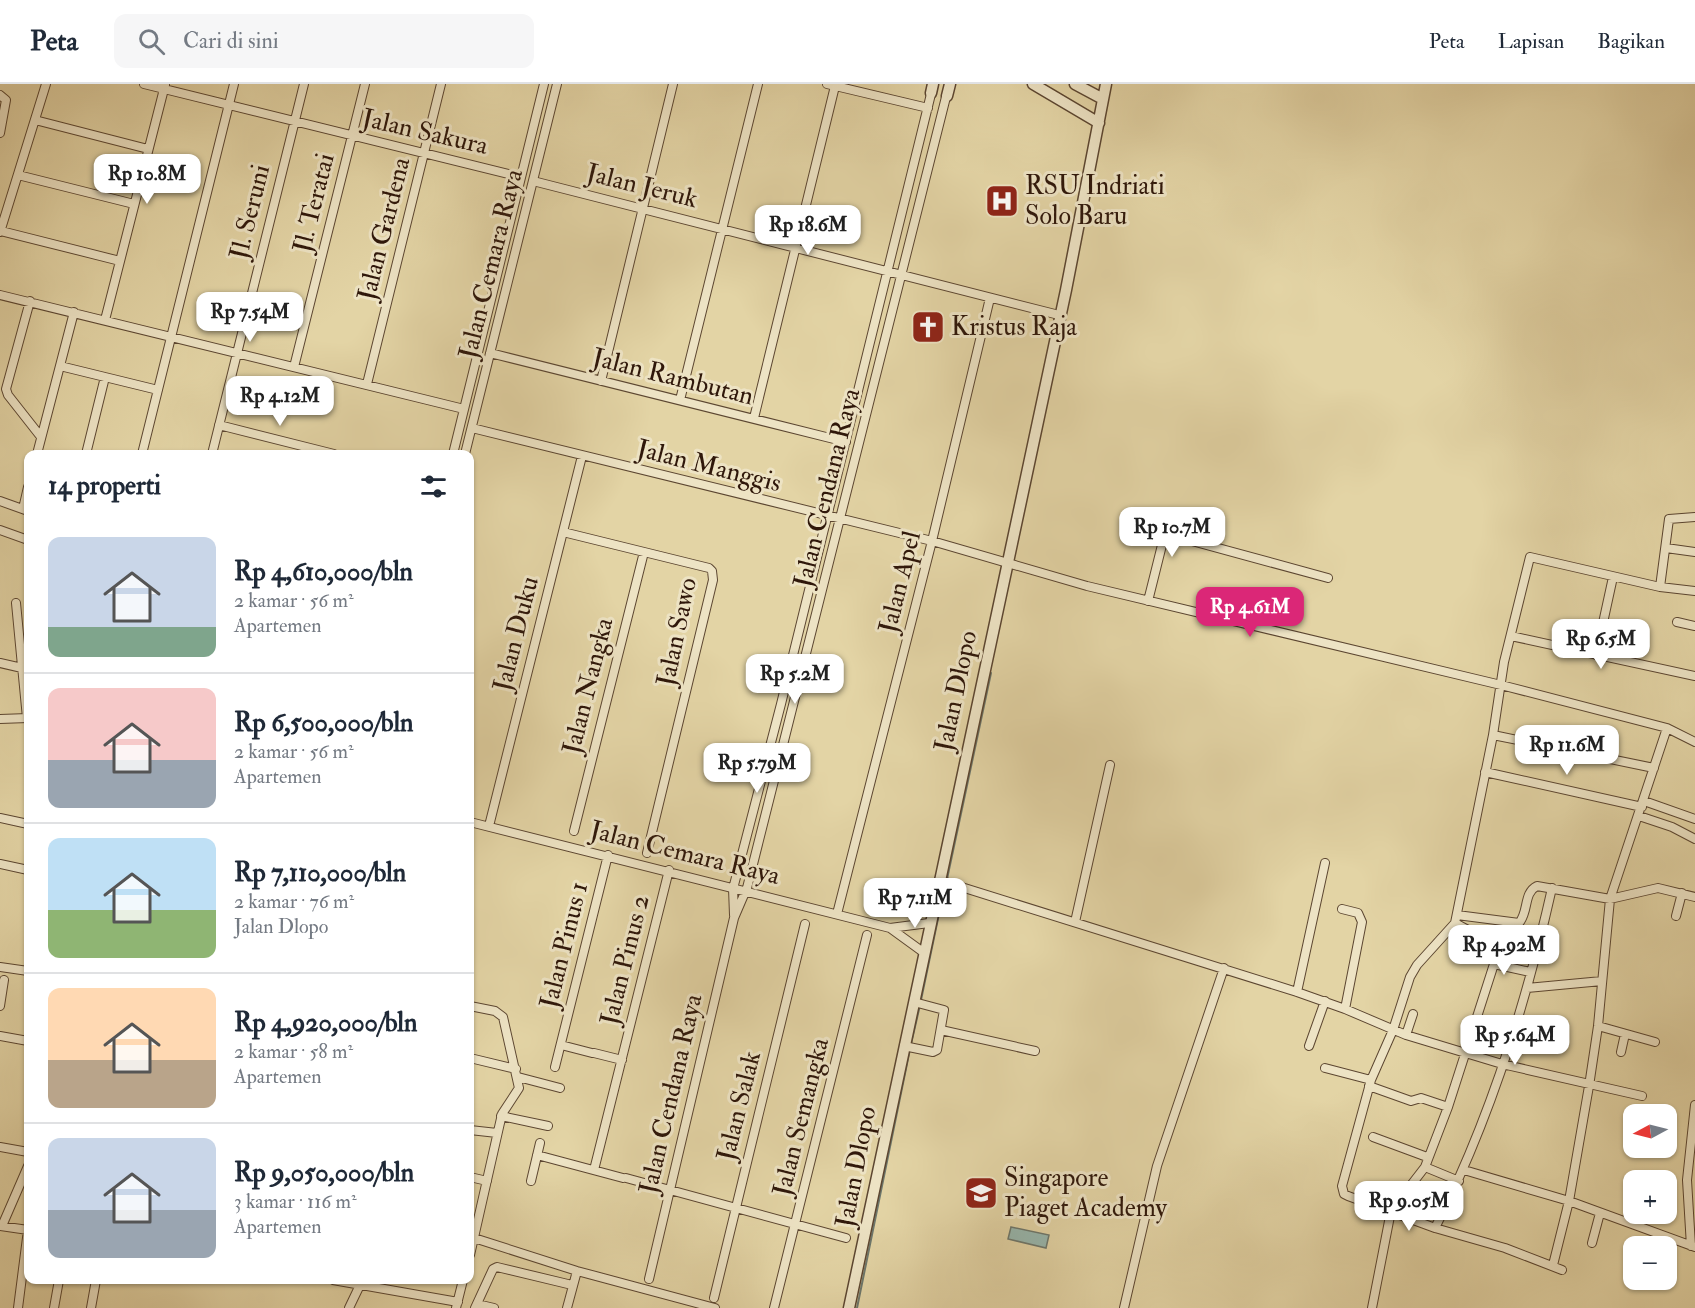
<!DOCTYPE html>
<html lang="id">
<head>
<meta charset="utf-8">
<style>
	:root { --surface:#fff; --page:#f6f6f7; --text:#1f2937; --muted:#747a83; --line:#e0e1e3; --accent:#db2777 }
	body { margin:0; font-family:"IM FELL Double Pica",serif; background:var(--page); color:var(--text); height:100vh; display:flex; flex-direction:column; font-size:22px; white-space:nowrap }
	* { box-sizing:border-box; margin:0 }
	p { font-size:20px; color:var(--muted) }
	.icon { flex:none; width:33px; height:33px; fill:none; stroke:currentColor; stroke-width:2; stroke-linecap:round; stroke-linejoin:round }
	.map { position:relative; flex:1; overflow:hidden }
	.panel { position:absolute; left:24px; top:366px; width:450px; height:834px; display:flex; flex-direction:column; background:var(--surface); border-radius:12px; box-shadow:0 2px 4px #0004 }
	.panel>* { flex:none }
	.needle { width:39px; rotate:263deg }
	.fabs { position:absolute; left:1623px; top:1020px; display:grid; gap:12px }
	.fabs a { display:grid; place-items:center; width:54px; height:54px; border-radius:12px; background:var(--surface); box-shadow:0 2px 4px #0004; font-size:30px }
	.price { position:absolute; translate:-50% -51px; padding:0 14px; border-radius:12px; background:#fff; color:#222; font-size:20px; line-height:39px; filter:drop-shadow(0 2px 3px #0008) }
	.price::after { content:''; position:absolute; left:50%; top:36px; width:18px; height:14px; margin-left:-9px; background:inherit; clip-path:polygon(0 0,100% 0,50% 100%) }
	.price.active { background:var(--accent); color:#fff }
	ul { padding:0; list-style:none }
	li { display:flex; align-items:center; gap:18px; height:150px; padding:0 24px }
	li+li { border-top:2px solid var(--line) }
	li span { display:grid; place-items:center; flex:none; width:168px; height:120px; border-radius:12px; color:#555 }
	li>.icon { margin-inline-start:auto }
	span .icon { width:72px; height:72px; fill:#fffc; stroke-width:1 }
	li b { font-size:26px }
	h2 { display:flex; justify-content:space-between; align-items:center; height:72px; padding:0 24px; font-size:26px }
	header { display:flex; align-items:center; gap:36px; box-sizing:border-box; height:84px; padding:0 30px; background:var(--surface); border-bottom:2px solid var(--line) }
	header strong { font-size:28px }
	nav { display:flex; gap:33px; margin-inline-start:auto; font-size:21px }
	.search { width:420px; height:54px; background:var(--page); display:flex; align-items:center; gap:15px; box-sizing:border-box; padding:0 21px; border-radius:12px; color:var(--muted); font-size:22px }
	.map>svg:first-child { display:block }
</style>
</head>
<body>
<header>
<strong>Peta</strong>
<div class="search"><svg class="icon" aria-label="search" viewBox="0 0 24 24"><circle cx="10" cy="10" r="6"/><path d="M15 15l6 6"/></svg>Cari di sini</div>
<nav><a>Peta</a><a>Lapisan</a><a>Bagikan</a></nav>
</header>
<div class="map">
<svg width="1695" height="1224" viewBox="0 0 1695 1224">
	<rect width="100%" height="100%" fill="#e3d4a5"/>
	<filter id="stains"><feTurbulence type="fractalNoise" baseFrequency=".00333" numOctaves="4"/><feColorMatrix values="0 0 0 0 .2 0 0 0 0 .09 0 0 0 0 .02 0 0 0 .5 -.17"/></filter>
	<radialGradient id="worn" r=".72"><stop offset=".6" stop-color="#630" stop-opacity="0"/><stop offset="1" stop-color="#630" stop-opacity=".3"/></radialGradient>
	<path fill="#97b7ae" stroke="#6d776c" stroke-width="1.5" d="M1011,1143L1049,1151L1046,1164L1008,1155Z"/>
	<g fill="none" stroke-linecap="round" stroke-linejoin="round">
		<path stroke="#6d776c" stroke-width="2" d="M947,795L991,589
			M921,916L945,801
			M911,960L920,921
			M857,1224L910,965"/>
		<defs>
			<path id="minor" d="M144,0L521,93
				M827,0L928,24
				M0,11L6,16L0,49
				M35,36L148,65
				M18,91L134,120
				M533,97L1055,230
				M1,147L120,177
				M0,148L46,0
				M0,211L464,325
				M30,217L6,305L8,311L41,353
				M105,236L165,1
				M490,269L846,358
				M60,282L158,306
				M294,283L365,0
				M601,297L673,0
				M367,300L441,0
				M680,316L758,0
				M754,334L835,2
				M219,341L334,370
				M472,344L932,457L1087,502L1501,601L1667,644L1695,658
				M37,370L74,228
				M86,370L105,293
				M142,370L234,0
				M212,370L304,0
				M453,370L544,0
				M465,370L557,0
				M0,417L28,427
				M23,425L28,403
				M1137,442L1328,494
				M0,446L28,456
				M563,448L709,484L712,487L713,496L647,769
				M1666,464L1695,468
				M1660,503L1695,507
				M1148,517L1169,433
				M16,519L27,634
				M1677,538L1695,542
				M1602,543L1624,549
				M1511,552L1695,592
				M1596,571L1613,493
				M0,579L22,584
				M0,635L28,634
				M1493,651L1654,684
				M1485,688L1642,723
				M1644,717L1695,735
				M1639,732L1672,743L1695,755
				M0,734L28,740
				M470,738L890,844L923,868
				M490,738L582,372
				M574,747L644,468
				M0,780L28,786
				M939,796L1297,908L1345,925L1406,951L1502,980L1642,1012
				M734,801L781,620L931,10
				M733,804L734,831
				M747,804L946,13
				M1342,825L1358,829L1362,838L1345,925
				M838,826L932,457L990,214
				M1457,831L1519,839C1529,828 1523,809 1537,802L1610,815L1658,804L1695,813
				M1676,832L1682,809
				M1075,838L1110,681
				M890,844L929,839
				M1494,880L1530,888
				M0,883L28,887
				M1527,904L1602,897
				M1297,908L1325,779
				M0,922L4,896
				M470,922L495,927L503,933L519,1004L502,1030L470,1171
				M1598,942L1655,958
				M941,946L1035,967
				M1406,951L1413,930
				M0,952L28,957
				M561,961L592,969
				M904,962L933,968L937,966L944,926L914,918
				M1309,962L1325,917
				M1621,968L1625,950
				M594,969L622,976
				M470,974L516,985
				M555,983L608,771
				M1325,984L1371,996
				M518,993L560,1004
				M1369,1002L1411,1017L1421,1014L1448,1023
				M501,1032L548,1042
				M470,1046L497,1049
				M1373,1053L1427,1073
				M0,1063L28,1068
				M537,1071L623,1094
				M1425,1083L1459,1097
				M594,1086L669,786
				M1464,1086L1569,1117L1695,1163
				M470,1093L487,1097
				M626,1094L846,1154
				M531,1097L540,1059
				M0,1142L28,1146
				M2,1142L28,1082
				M1435,1144C1489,1038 1526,920 1552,804
				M474,1154L577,1187L715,1224
				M1592,1159L1600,1129
				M1691,1162L1687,1096L1695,1021
				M1553,1181L1569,1117L1589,1002L1598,942L1610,815L1667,644
				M1562,1186L1505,1164L1435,1144L1348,1112L1344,1110L1342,1102L1371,996L1393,946L1410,893L1417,881L1455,839L1493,651L1504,578L1530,473L1660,503L1669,435L1695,433
				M649,1195L734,834L746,806
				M333,1196L458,1218
				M714,1214L805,840
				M477,1220L494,1224
				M18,1224L28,1146
				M54,1224L59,1196
				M91,1224L96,1196
				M349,1224L360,1201
				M456,1224L463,1196
				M475,1224L493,1185L497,1183L572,1201
				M567,1224L577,1187
				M774,1224L867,851
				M1124,1224L1157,1082L1224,884
				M1372,1224L1391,1127L1425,1083L1448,1023L1494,880C1498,858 1471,848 1455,839"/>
			<path id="tertiary" d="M1033,0L1099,39
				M1075,0L1103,15
				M931,9L933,0
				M947,12L950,0
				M849,1224L1066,206L1106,0"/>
		</defs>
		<use href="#minor" stroke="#5c4631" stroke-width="10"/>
		<use href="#tertiary" stroke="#5c4631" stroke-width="13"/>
		<use href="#minor" stroke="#ede3c4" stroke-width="8"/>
		<use href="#tertiary" stroke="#ede3c4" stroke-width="10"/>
	</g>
	<defs>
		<symbol id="hospital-square" viewBox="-11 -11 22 22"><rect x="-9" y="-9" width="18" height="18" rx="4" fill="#8f2418" stroke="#ede3c4"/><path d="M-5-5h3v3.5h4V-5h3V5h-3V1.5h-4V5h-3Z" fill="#fff"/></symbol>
		<symbol id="church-square" viewBox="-11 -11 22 22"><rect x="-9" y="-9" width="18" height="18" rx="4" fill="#8f2418" stroke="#ede3c4"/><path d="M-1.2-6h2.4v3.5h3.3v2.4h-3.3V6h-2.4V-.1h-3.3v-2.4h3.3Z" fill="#fff"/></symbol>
		<symbol id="school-square" viewBox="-11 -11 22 22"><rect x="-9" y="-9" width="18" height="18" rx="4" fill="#8f2418" stroke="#ede3c4"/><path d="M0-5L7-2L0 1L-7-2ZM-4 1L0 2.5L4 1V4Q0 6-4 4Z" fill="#fff"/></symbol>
	</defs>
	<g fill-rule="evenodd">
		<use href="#hospital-square" x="983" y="98" width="38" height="38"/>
		<use href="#church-square" x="909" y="224" width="38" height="38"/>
		<use href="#school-square" x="962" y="1090" width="38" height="38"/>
	</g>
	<g text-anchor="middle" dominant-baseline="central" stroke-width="6" stroke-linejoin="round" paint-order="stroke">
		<g font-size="26" fill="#2f170a" stroke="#ede3c4">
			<text transform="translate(425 48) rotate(13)">Jalan Sakura</text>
			<text transform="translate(642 102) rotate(14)">Jalan Jeruk</text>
			<text transform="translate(314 119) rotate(-76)">Jl. Teratai</text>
			<text transform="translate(250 128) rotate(-76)">Jl. Seruni</text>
			<text transform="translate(384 145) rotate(-76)">Jalan Gardena</text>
			<text transform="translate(491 180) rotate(-76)">Jalan Cemara Raya</text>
			<text transform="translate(673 293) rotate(14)">Jalan Rambutan</text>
			<text transform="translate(709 382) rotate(14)">Jalan Manggis</text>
			<text transform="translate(827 404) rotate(-76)">Jalan Cendana Raya</text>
			<text transform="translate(900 498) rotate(-76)">Jalan Apel</text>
			<text transform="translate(677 548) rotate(-78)">Jalan Sawo</text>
			<text transform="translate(516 550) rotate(-76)">Jalan Duku</text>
			<text transform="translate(588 602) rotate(-76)">Jalan Nangka</text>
			<text transform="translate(956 607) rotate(-78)">Jalan Dlopo</text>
			<text transform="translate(685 769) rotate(14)">Jalan Cemara Raya</text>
			<text transform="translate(564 861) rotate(-76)">Jalan Pinus 1</text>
			<text transform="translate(625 876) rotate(-76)">Jalan Pinus 2</text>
			<text transform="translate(671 1010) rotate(-77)">Jalan Cendana Raya</text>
			<text transform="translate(739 1022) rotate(-76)">Jalan Salak</text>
			<text transform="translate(801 1033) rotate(-76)">Jalan Semangka</text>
			<text transform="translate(856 1083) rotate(-79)">Jalan Dlopo</text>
		</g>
		<g font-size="26" fill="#2f170a" stroke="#ede3c4" text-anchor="start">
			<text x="1025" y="102">RSU Indriati<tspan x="1025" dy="30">Solo Baru</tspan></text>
			<text x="951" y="243">Kristus Raja</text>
			<text x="1004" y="1094">Singapore<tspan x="1004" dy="30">Piaget Academy</tspan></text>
		</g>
	</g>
	<rect width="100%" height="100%" filter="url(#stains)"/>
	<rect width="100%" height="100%" fill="url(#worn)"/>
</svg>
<div class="fabs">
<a><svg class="needle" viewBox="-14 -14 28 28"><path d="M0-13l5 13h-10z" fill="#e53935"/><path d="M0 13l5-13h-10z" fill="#747a83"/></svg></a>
<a>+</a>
<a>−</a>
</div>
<b class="price" style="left:147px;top:121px">Rp 10.8M</b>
<b class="price" style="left:808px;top:172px">Rp 18.6M</b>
<b class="price" style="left:250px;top:259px">Rp 7.54M</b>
<b class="price" style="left:280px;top:343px">Rp 4.12M</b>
<b class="price" style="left:1172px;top:474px">Rp 10.7M</b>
<b class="price active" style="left:1250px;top:554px">Rp 4.61M</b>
<b class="price" style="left:1601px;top:586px">Rp 6.5M</b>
<b class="price" style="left:795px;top:621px">Rp 5.2M</b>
<b class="price" style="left:1567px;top:692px">Rp 11.6M</b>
<b class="price" style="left:757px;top:710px">Rp 5.79M</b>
<b class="price" style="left:915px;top:845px">Rp 7.11M</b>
<b class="price" style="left:1504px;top:892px">Rp 4.92M</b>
<b class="price" style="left:1515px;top:982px">Rp 5.64M</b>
<b class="price" style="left:1409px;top:1148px">Rp 9.05M</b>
<section class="panel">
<h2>14 properti<svg class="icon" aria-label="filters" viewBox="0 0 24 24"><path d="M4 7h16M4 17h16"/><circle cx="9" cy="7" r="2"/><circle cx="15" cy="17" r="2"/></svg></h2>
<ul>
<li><span style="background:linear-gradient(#c9d6e8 75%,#7fa58c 0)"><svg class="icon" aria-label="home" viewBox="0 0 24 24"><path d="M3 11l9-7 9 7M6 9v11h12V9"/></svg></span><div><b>Rp 4,610,000/bln</b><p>2 kamar · 56 m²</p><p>Apartemen</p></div></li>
<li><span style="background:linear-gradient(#f6c9c9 60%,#9aa5b1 0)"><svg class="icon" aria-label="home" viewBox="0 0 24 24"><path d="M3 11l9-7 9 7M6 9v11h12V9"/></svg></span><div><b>Rp 6,500,000/bln</b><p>2 kamar · 56 m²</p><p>Apartemen</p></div></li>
<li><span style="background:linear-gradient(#bfe0f5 60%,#8fb573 0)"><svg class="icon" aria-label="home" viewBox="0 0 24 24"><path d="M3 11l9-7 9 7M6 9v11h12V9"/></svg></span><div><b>Rp 7,110,000/bln</b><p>2 kamar · 76 m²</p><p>Jalan Dlopo</p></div></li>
<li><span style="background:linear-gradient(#ffd9b3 60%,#b9a48a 0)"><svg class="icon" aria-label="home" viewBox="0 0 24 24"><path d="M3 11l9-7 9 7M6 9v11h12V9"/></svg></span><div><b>Rp 4,920,000/bln</b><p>2 kamar · 58 m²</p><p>Apartemen</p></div></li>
<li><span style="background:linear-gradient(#c9d6e8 60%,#9aa5b1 0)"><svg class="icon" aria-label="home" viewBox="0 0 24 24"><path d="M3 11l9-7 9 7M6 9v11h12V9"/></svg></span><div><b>Rp 9,050,000/bln</b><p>3 kamar · 116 m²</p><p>Apartemen</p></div></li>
</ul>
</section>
</div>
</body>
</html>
